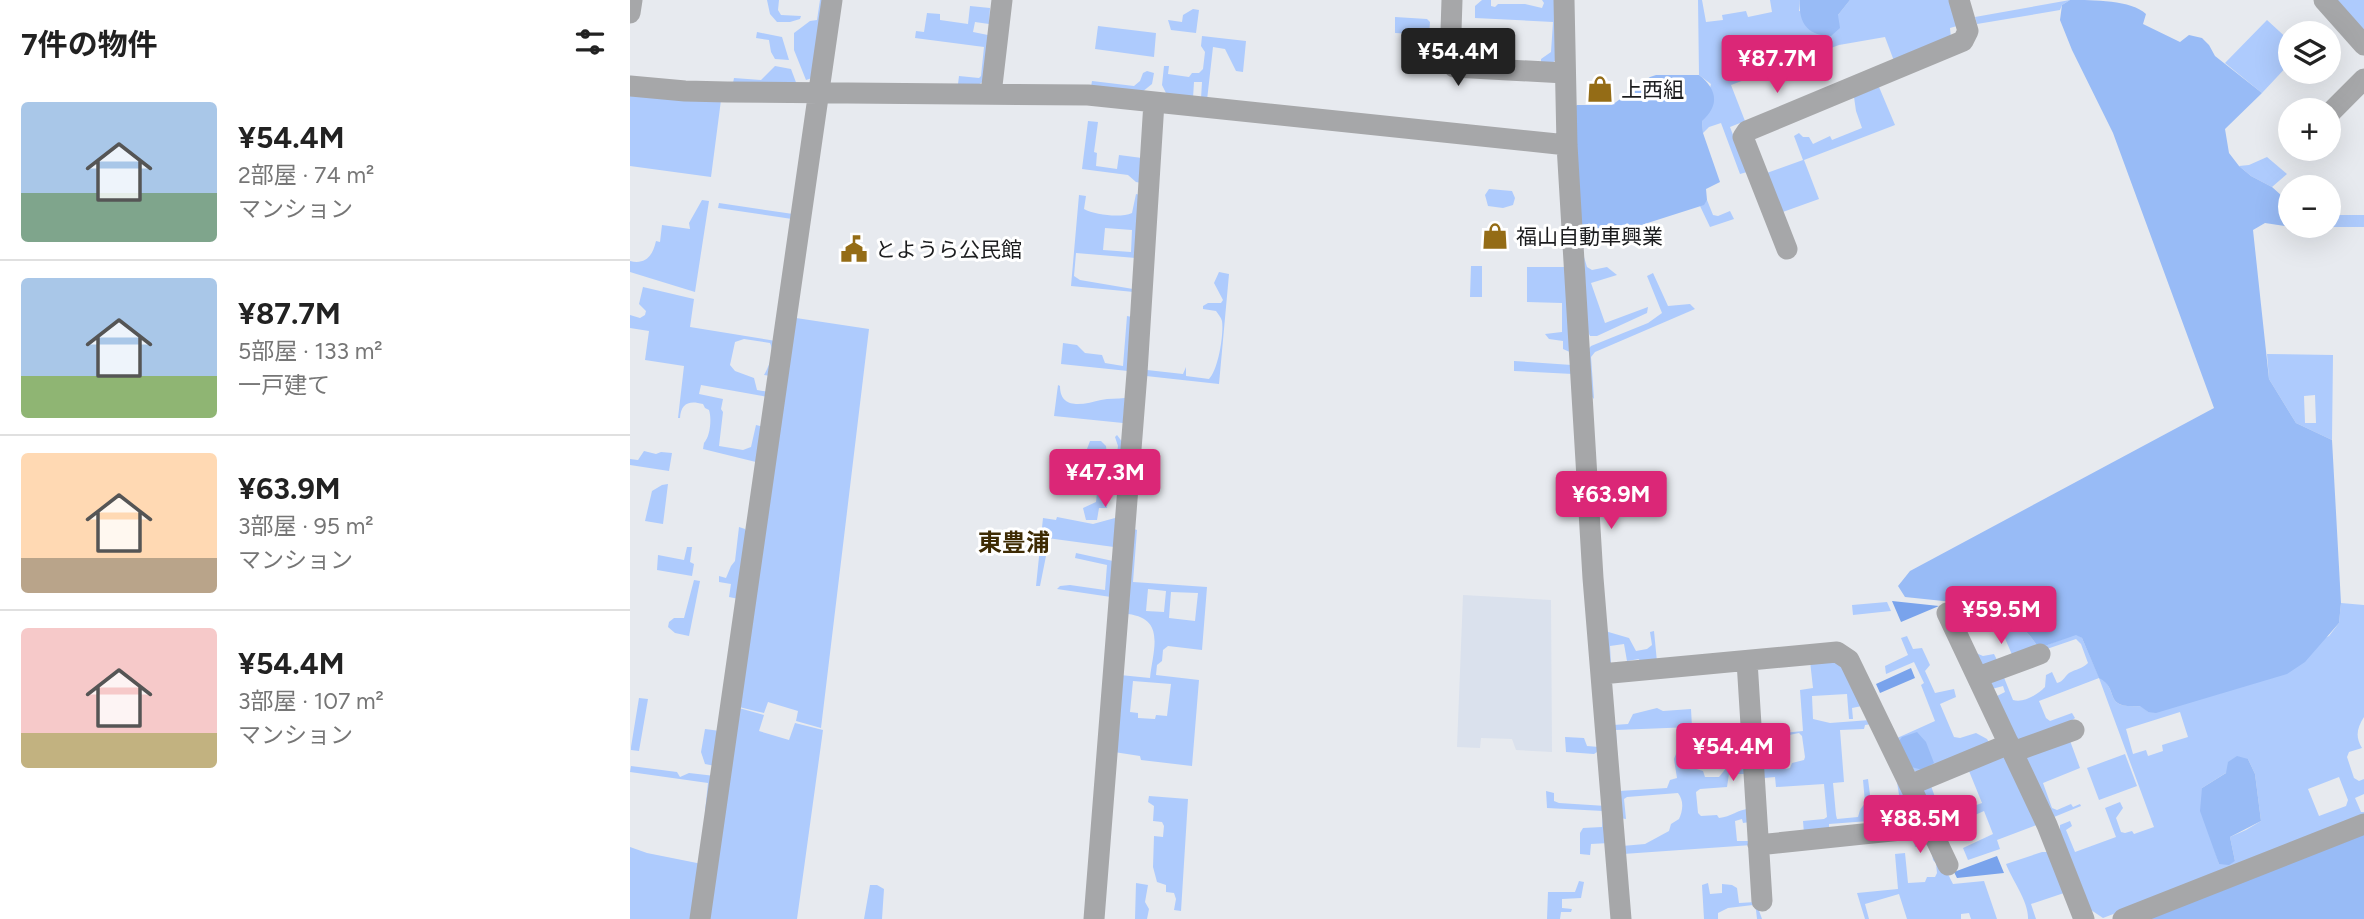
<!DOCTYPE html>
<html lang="ja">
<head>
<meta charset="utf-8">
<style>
	:root { --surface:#fff; --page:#f2f2f2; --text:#222; --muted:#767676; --line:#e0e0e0; --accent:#db2777 }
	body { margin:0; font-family:Figtree,"Noto Sans JP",sans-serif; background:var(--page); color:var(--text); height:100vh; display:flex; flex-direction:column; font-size:26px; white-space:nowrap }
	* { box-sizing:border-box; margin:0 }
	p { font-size:23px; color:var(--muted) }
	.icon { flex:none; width:38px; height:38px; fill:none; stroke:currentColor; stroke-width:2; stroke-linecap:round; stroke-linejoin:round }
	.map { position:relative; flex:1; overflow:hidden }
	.drawer { display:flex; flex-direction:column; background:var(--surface); width:630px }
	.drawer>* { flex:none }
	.fabs { position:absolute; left:1648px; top:21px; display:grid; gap:14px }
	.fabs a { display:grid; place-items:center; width:63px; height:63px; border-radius:50%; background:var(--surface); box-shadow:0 7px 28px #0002; font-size:35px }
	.price { position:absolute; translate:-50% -60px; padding:0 16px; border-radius:7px; background:var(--accent); color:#fff; font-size:23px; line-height:46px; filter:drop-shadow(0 2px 4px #0008) }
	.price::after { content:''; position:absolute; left:50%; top:42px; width:21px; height:16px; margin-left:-10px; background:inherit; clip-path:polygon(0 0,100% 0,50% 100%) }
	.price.active { background:#222; color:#fff }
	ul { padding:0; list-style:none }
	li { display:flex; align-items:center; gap:21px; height:175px; padding:0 21px }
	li+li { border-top:2px solid var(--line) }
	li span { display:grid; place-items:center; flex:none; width:196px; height:140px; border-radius:7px; color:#555 }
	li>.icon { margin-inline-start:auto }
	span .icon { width:84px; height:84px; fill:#fffc; stroke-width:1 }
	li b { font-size:30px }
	h2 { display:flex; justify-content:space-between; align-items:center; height:84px; padding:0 21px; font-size:30px }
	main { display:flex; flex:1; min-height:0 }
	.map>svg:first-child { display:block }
</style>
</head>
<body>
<main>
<section class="drawer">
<h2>7件の物件<svg class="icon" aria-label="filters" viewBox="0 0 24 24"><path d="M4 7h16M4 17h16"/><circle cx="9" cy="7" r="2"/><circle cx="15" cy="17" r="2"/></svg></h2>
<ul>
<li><span style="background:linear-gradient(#a9c7e8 65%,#7fa58c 0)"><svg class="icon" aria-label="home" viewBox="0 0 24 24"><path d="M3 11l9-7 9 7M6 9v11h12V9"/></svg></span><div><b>¥54.4M</b><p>2部屋 · 74 m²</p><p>マンション</p></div></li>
<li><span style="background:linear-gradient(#a9c7e8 70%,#8fb573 0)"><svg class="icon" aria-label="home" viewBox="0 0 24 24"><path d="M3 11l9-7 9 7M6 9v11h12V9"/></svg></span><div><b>¥87.7M</b><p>5部屋 · 133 m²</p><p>一戸建て</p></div></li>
<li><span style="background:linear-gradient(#ffd9b3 75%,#b9a48a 0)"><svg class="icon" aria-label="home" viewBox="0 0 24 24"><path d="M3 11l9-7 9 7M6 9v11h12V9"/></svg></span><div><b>¥63.9M</b><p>3部屋 · 95 m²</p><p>マンション</p></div></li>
<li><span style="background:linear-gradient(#f6c9c9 75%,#c2b280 0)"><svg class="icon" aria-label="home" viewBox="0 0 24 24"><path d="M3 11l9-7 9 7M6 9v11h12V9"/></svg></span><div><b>¥54.4M</b><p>3部屋 · 107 m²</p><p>マンション</p></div></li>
</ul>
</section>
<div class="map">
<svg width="1734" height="919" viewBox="0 0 1734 919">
	<rect width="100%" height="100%" fill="#e7eaef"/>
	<path fill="#dae1ed" d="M833,595L921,600L922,752L886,750L882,739L851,738L850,748L827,747Z"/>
	<path fill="#aecbfd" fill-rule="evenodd" d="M137,0H149L148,10L151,15L171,16L170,19L160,22H147L140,14Z
		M190,0H194L182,78L176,80L164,50V33L180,21L187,20Z
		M852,0H861V6L865,7L868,4H895L912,8L914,3L912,0H926V60L922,63L911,62V59L921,52L923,22L845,18V6Z
		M1068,0H1072L1076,22L1093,20L1092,15L1116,11L1118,17L1142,12L1140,0H1170L1169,11L1208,15L1220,0H1320L1327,26L1320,28L1321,38L1264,61L1255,37L1209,45L1101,85L1115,121L1100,127L1117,172L1110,174L1091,123L1079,127L1073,133L1072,121L1081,84L1069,75Z
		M1440,0L1432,5L1430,10L1347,24L1345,17Z
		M1701,0H1734V36Z
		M340,6L360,8L359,24L345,22L343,32L358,35L354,81L348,85L328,84L329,76L349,78L351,76L354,47L285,38L286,31L294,32L297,13L310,14V20L338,24Z
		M563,9L569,10L566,33L541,30L538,20L552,22L553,15Z
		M765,17L797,19L800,22L799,35L765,33Z
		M1637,20L1661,42V62L1632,93L1595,63Z
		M468,26L526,33L524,57L465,49Z
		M127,32L152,37L159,60L145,59L141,52L139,40L126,38Z
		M572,36L616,41L613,72L606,71L595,49L583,47L577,100L571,99L572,82H564L563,98L537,95L532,85L534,66H539L538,74L559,77L562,73H569L573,69L575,52L571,46Z
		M145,66L161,69L167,85L103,83L104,78L131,80Z
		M517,71L524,73L522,84L512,92L461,87L462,81L504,86L510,81L513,73Z
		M1249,87L1265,125L1174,160L1189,199L1150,213L1134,174L1173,160L1164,136L1169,133L1173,137H1179L1183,144L1200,136L1202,140L1232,128L1226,111L1224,97Z
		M0,96L91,100L81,177L0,166Z
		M458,121L468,122L464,152L467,153L466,166L487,169L489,155L512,158L511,183L506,182L498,175L452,169Z
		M1637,157L1657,174L1642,187L1621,176L1609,166L1619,165Z
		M859,189L882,191L885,198L883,205L873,208L858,206L855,195Z
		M506,194L510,195L506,258L446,253L444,276L450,280L503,289L504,292L441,286L449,195L456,196L454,209C465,215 491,218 502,213ZM475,228L502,230L501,252L473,250Z
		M72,200L79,201L65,292L0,272V261C16,265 23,255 26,241L30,242L32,225L60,229L59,223Z
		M1077,200L1083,215L1088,216L1100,211L1104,219L1080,227L1070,206Z
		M89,203L163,214L162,219L88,208Z
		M1699,215H1734V227H1662L1699,226Z
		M954,257L957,267L962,270L977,267L987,275L961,283L975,323L1018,307L1017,313L967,336H960L957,330Z
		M841,266H852V297H840Z
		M897,267H938L942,353L933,349V341L919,339L915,334L932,332V303L897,302Z
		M589,272L599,274L589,384L516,376L517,370L553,374L556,367V376L579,379C588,370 594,335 592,321C591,317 588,314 586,311L573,309V306L578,303H591L593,300L584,283Z
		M1023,273L1038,306L1060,304L1065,309L965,352L961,357L964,399L958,392L957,351L961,346L1018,323L1032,313L1017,276Z
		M13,287L64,299L60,327L146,341L141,376L134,375C139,366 145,353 140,343L114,339L105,342L100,365L105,371L124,378L127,390L139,392L138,397L71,385L69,394L93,399L91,409L93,412L89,446L113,450L121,447L126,425L134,427L130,463L73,449L74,443C80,437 82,419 79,410L75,408L73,404C59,400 51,403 50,418H48L54,366L15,360L19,331L0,328V315L10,318L15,315L16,311L9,304Z
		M497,316L502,317L498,371L431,364L433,343L447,345L455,353L472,355L475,363L493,366Z
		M166,318L239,329L191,728L166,721L168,711L138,702L134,713L109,707Z
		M1637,354L1703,355L1702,440L1666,423L1639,379ZM1685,395L1686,423H1675L1674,396Z
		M884,361L942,365L943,374L884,371Z
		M428,385L430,386C430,411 455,404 471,400C479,398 487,399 495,398L493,423L424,416Z
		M487,435L493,443L490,481L472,479L471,498L478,499L477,508H469L467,520H456L453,508L466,502L469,474L445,471L448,459L454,457L460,441H471L476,446L477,455L480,458L486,459L488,446L485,437Z
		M14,451L26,454L31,452L42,453L39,471L0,465V459L8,460Z
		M38,484L33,524L15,521L22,491L32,485Z
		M427,517L463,524L485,518L487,523L484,547L417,538L415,546H418L410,586H406L413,518L426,520Z
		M109,527L115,529L119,537L109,599L99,597L101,584L89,582V576L96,578L101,566L105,561Z
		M504,529L507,530L503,582L577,587L572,650L538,646L533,650L532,661L527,665L526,675L569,680L562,766L511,760L510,756L484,752L490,675L520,678C523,649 536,619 498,614ZM518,589L536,591L534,612L516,611ZM541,592L568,593L565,621L539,618ZM503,681L541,684L537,716L526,715L525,719L508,718V713L500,712Z
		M57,547H62L60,562L64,564L62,576L27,570L28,555L54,560Z
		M446,553L483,561L481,597L427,589L430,586L440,585L475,590L477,565L445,558Z
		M64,580L70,581L59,636L45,633L38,627L39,622L44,618H54Z
		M1318,601L1361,606L1331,618L1346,653L1353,656L1364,654L1368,662L1355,667L1344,657Z
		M1257,602L1261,611L1223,615L1222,605Z
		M1711,603L1734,605V717C1727,728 1725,737 1732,748L1719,752L1717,757L1724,778L1729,781L1734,779V794L1725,798L1731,812H1734V817L1473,918L1461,910L1430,831V825L1440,821L1442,826L1436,830L1445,852L1486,837L1475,808L1490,802L1493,808L1486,818L1491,832L1495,833L1502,831L1504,834L1524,827L1469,678L1409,701L1416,718L1420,721L1442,713L1445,718L1434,726L1393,741L1385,738L1365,697L1375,692L1373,686L1362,689L1360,684L1373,675L1383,700C1394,703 1407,695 1415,687L1416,675L1422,672L1427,683C1434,681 1434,677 1439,673C1446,669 1452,669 1458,663L1451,644L1446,639L1411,651L1383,657L1365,615C1386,617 1397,631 1409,648L1446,634L1452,638L1469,677C1491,690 1471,709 1511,706L1518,712L1699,636L1709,623ZM1550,712L1558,737L1532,745L1533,751L1518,756L1516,750L1503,754L1496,729ZM1618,759L1625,774L1631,821L1616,830L1600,837L1605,861L1589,864L1581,838L1572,788ZM1709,777L1718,800L1716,806L1689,816L1678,789Z
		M975,631L999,638L1006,651L1017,649L1022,645L1020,632L1024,631L1027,662L1010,663L1009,659L997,661L994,644L980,646L981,664L978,663Z
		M1277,636L1283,649L1292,648L1300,665L1295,671L1305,693L1324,689L1326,697L1310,704L1324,737L1330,738L1346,733L1357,739L1360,744L1288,773L1279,768L1265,739L1305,721L1291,685L1294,683L1284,662L1256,674L1255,666L1278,655L1271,638Z
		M1202,659L1214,666L1232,706L1222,708L1223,719H1219L1217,694L1182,696L1183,719L1200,723L1240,720L1242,724L1235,725L1234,729L1210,730L1214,782L1203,783L1206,815L1207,819L1228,817L1230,810L1235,803L1233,780L1238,779L1244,826H1240L1239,821L1199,824V831L1174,834L1173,821L1194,819L1197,817L1194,784L1146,787L1145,777L1134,778L1131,735L1173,731L1170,690L1183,688L1180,661ZM1169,733L1172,736L1175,757L1174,760L1162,763L1160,768L1155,769L1152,765H1146L1143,762L1140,739Z
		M9,698L18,699L9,751L1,750V747Z
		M109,708L134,715L129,731L159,740L165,723L193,730L167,919H80Z
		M1027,708L1033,711L1061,709L1062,727L986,730L988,768L983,725L998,724L1003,714Z
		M75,729L90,731L85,766L75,764L71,752Z
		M935,737L954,738L957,746L969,747L970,750L964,754L936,752Z
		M1439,738L1450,768L1413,783L1422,808L1427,810L1441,804L1443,807L1450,804L1451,806L1424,817L1395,761L1398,753Z
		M1115,739V744L1072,746L1063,754V768L1073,771L1075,777H1089L1097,767L1115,768V774H1099L1097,787L1070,789L1066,792L1068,813L1071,816L1087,815L1089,818C1101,817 1108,809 1120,809V822L1113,823L1112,819L1105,821L1107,841H1122V845L993,854L992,846L1015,844L1039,831L1041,824L1049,819C1053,810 1054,801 1048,793L997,797L994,799L996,819L990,818L989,791L1037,788L1040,780L1047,778L1044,759L1048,749L1063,742Z
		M1495,754L1507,786L1469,800L1457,768Z
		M1376,755L1409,824L1367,840L1370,849L1338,860L1333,848L1363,834L1354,811L1306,832L1292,790L1301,786L1309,808L1313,810L1331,802L1334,807L1338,808L1352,803L1339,771Z
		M1,766L47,772L50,777L59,773L85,776L79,812L75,811L78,783L0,772Z
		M1267,782L1284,816L1281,823L1255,826L1253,806L1268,805L1270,801Z
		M916,791L924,793V801L929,803L976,806L979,843L961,844L960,855L950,854V833L953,828L972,827L973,811L917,808Z
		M519,796L558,799L551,911L544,910L546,899L544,893L536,892V885L527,882L523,867L524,836L533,837L534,826L532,822L523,821L524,806L518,802Z
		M1283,837L1300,839L1323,884L1354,881L1367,919H1341L1339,913L1331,914V919H1277L1269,894L1235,904L1239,919H1235L1227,893L1268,889L1265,854L1275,853L1278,883L1295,882L1297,877H1305L1307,873L1306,863L1303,860L1301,847L1296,845L1285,847Z
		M0,847L17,853L72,864L64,919H0Z
		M1412,852H1418L1437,892L1401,904L1406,919H1398C1399,902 1382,880 1376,864Z
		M949,881L954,882L951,898L932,899V908L942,909L941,912H931L930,919H917L918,892H945Z
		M506,883L518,885L515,902L519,909L517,919H505Z
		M1078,883L1080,894L1092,893V884L1102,885L1107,888L1109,903L1126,902L1132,919H1127L1126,910L1123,905L1098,908L1088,913V919H1074L1072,885Z
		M240,885H247L254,889L252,919H234Z"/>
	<path fill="#98bbf6" d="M1170,0H1220L1208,15L1210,28L1201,36C1178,36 1168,23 1170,0Z
		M1440,0C1463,0 1502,0 1516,14L1513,24L1550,42L1559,35L1572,38L1579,45L1585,56L1632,93L1595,129L1599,153L1609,166L1621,176L1642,187L1661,204L1662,227L1635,223L1623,230L1639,379L1666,423L1702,440L1711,603L1709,623L1675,662L1657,674L1526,713L1518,712L1510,706C1471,709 1491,689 1469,678L1452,638L1446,635L1409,648C1397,631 1386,617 1365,615L1361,606L1275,597L1268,586L1280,571L1584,408L1483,133L1442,50L1430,20L1432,5Z
		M1026,75H1069C1087,89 1090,105 1072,121L1073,133L1090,182L1076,189L1077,200L1074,205L955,243L950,237L943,108L947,105H982L1020,77Z
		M1287,732L1296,742L1304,763L1293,770L1281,767L1269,741L1272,737Z
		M1607,756L1618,759L1625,774L1631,821L1600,837L1605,861L1599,865L1589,864L1570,811L1572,788L1596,773L1598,762Z
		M1734,828V919H1514Z"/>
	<path fill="#79a3ec" d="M1262,601L1309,606L1271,622Z
		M1281,668L1285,678L1250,693L1246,684Z
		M1367,856L1374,873L1327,878L1324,872Z"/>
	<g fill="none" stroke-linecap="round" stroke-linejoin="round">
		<path stroke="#a6a7a9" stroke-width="21" d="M822,0L820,62L824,67L935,73
			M934,0L937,145L963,578L991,919
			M1694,0L1734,45
			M0,13L2,0
			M0,86L55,91L97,92L458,95L937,145
			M361,94L372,0
			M1699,114L1734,79
			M1157,249L1113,137L1117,131L1333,41L1338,31L1329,0
			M1317,613L1417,825L1454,919
			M1117,661L1132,901
			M971,674L1207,652L1219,660L1300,827L1128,845
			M1348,677L1410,654
			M1383,752L1444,730
			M1280,785L1379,744
			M1300,827L1318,865
			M70,919L202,0
			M464,919L507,373L524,102
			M1493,919L1734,824"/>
	</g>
	<defs>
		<symbol id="shop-bare" viewBox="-9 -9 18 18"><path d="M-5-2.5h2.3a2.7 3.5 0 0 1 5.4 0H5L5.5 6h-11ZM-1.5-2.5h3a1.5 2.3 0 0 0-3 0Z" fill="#946c16" stroke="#fff" stroke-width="2.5" paint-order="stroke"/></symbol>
		<symbol id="civic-bare" viewBox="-9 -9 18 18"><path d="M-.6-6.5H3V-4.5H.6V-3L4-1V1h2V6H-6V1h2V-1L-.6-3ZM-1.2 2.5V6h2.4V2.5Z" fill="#946c16" stroke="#fff" stroke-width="2.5" paint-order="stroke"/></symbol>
	</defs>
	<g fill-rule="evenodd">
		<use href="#shop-bare" x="951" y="70" width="38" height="38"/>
		<use href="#shop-bare" x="846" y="217" width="38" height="38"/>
		<use href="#civic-bare" x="205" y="230" width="38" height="38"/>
	</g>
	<g text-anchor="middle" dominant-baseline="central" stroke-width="6" stroke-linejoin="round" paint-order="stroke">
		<g font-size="21" fill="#1b1c1e" stroke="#fff" text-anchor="start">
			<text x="991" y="89">上西組</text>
			<text x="886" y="236">福山自動車興業</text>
			<text x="245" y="249">とようら公民館</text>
		</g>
		<g font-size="24" font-weight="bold" fill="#3e2b03" stroke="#fff">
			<text x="384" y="542">東豊浦</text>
		</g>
	</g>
</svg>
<div class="fabs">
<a><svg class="icon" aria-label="layers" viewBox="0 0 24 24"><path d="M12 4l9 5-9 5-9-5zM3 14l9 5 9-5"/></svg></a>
<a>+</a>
<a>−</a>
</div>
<b class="price active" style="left:828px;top:88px">¥54.4M</b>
<b class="price" style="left:1147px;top:95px">¥87.7M</b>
<b class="price" style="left:475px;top:509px">¥47.3M</b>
<b class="price" style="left:981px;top:531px">¥63.9M</b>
<b class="price" style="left:1371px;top:646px">¥59.5M</b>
<b class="price" style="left:1103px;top:783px">¥54.4M</b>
<b class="price" style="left:1290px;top:855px">¥88.5M</b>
</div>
</main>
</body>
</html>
